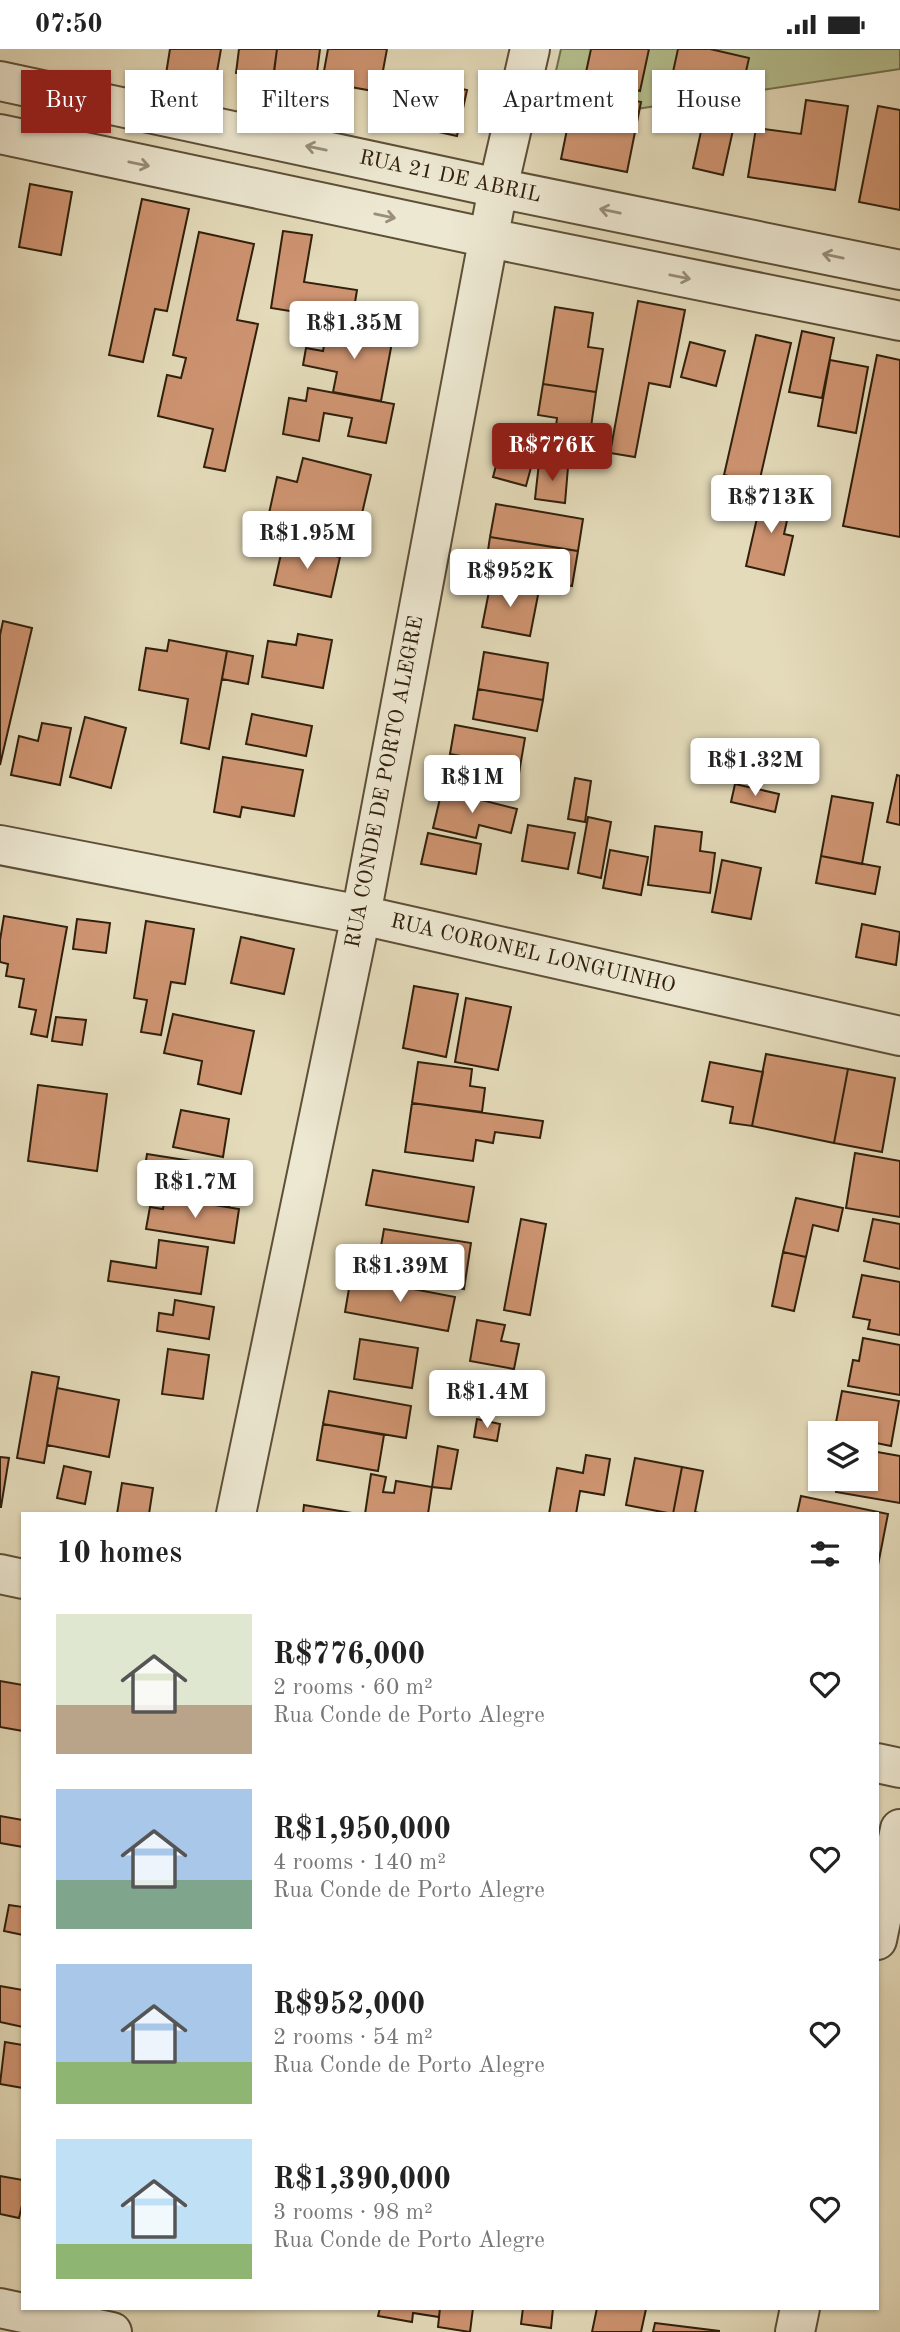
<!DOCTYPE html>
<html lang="en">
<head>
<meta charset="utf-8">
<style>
	:root { --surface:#fff; --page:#f2f2f2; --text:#222; --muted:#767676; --accent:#8f2418 }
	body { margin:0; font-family:"Old Standard TT",serif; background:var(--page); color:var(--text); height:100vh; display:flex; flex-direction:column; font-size:26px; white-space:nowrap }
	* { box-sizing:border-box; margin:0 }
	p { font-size:23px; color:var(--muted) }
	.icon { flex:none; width:38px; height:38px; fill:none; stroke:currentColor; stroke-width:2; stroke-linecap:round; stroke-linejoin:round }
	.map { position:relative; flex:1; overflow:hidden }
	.drawer { position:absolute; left:21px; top:1463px; width:858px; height:798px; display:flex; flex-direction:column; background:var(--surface); border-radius:0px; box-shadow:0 2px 5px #0004 }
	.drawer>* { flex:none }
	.hud { position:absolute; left:21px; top:21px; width:859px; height:63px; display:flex; gap:14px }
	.controls { position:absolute; left:808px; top:1372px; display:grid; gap:14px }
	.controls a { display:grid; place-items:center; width:70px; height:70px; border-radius:0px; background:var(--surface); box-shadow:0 2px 5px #0004; font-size:35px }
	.price { position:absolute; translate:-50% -60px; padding:0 16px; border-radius:7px; background:#fff; color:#222; font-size:23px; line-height:46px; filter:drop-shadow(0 2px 4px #0008) }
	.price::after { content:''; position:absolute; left:50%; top:42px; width:21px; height:16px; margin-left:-10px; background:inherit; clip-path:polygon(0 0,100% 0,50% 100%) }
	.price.selected { background:var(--accent); color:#fff }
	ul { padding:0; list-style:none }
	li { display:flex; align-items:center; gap:21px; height:175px; padding:0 35px }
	li span { display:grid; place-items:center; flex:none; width:196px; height:140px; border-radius:0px; color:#555 }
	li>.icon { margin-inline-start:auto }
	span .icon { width:84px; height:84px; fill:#fffc; stroke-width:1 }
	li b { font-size:30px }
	h2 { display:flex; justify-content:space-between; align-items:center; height:84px; padding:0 35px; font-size:30px }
	.tag { padding:0 24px; border-radius:0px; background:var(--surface); box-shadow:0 2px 5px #0004; font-size:24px; line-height:63px }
	.tag.selected { background:var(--accent); color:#fff }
	.status { display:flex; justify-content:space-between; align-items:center; height:49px; padding:0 35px; background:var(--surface); direction:ltr }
	.status svg { height:19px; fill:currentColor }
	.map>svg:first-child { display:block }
</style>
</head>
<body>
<div class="status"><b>07:50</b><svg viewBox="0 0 49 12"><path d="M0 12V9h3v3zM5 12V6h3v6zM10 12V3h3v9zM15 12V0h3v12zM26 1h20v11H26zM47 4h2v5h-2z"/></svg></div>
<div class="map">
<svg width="900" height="2283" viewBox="0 0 900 2283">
	<rect width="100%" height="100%" fill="#e4dbba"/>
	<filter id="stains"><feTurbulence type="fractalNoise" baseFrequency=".00286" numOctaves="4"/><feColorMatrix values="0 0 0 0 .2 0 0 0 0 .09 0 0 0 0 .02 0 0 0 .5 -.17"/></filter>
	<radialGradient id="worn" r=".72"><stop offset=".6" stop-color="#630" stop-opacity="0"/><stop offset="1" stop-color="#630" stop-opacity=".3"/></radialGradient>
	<path fill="#b5c08f" stroke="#72704e" stroke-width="2" d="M561,0H900V20L544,74Z"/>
	<path fill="#ce9471" stroke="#30200c" stroke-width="2" d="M170,0H221L215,34L166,25Z
		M239,0H277L273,29L236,24Z
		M277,0H320L313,54L271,48Z
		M328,0H387L379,43L322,33Z
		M591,0H649L640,42L585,28Z
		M678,0H710L749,9L723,126L693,119L705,64L666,55Z
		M399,27L467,41L457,87L389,72Z
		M575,41L641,53L627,123L561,110Z
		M806,51L848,57L835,141L748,128L756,79L801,85Z
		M878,57L900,61V161L859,153Z
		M30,135L72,143L61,206L19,198Z
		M142,150L189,160L167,262L155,260L143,313L109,306Z
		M283,182L312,186L304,233L357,241L352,272L271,259Z
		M199,183L254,195L237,271L258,275L225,422L204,418L213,380L158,367L167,326L181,329L186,309L173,306Z
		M638,252L685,261L670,338L649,334L635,408L610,404Z
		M555,258L593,264L588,298L603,300L596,343L543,335Z
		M328,276L393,288L381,352L333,343L337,323L303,316L306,299L323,302Z
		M802,282L834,289L822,349L789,343Z
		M756,286L791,294L759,434L724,426Z
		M690,293L725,302L716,337L681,328Z
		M877,306L900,311V488L843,477Z
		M830,311L868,318L856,384L818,377Z
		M543,335L596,343L589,392L555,386L557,369L538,366Z
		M308,339L394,355L386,394L348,387L352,369L324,364L319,392L283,385L289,349L306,352Z
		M500,402L533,411L526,437L493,428Z
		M303,409L371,426L356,490L268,469L277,428L297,433Z
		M539,414L568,418L565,454L535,450Z
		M763,443L792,449L784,485L793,487L784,526L746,517Z
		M496,455L583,470L578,502L490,488Z
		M490,488L578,502L572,537L485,522Z
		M283,496L340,508L331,548L274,536Z
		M491,532L539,541L530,587L482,578Z
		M3,572L32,579L0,716V586Z
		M298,585L332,591L323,639L262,628L268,592L296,596Z
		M169,591L227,602L209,700L181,694L188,650L139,641L146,599L167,602Z
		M227,602L253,607L248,635L222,630Z
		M484,603L548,614L543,651L478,640Z
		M478,640L543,651L537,682L473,670Z
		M252,665L312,677L306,707L246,695Z
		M85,668L126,679L111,739L70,728Z
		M42,674L71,679L60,736L11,726L19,687L38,692Z
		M455,676L525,689L520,718L450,705Z
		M450,705L520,718L516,746L445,734Z
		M223,708L303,721L294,767L242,758L240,768L214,763Z
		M897,726L900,727V776L887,773Z
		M575,729L591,732L585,773L568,770Z
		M735,735L779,745L775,763L731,753Z
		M442,741L517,760L511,784L479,776L476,789L433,779Z
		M832,747L873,754L862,815L821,807Z
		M588,768L611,773L601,829L578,824Z
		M528,776L575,784L568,820L522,812Z
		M655,777L702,783L700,802L715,804L710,844L648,836Z
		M428,784L481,795L476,825L421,815Z
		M610,801L648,808L641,846L603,839Z
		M821,807L880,818L875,845L816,834Z
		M722,811L761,819L751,870L712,863Z
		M4,867L67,878L47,988L31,985L36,961L19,958L24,930L6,927L8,915L0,913V891Z
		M77,870L110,874L106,904L73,900Z
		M146,872L194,880L185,935L171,933L161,986L141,983L147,951L134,949Z
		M862,875L900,883L896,916L856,908Z
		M241,888L294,900L284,945L231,934Z
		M414,937L458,945L446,1008L403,999Z
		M466,949L511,958L498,1021L455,1013Z
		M173,965L254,982L241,1045L198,1035L202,1012L164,1004Z
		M56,968L86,971L82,996L52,992Z
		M766,1005L848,1020L834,1094L752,1077Z
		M418,1013L472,1020L470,1037L485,1039L482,1063L412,1054Z
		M710,1013L763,1023L752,1077L730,1074L733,1058L702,1052Z
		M848,1020L895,1029L882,1103L834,1094Z
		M38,1036L107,1045L97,1122L28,1112Z
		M412,1054L543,1072L540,1089L495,1083L493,1094L476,1091L473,1112L405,1103Z
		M181,1061L229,1070L223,1108L173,1098Z
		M855,1104L900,1112V1168L846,1159Z
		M147,1105L236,1119L229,1158L141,1144Z
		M373,1121L474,1138L468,1173L366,1156Z
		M165,1148L239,1160L234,1194L146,1180L150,1158L163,1160Z
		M796,1149L843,1159L838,1182L813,1176L806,1208L783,1203Z
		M521,1170L546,1175L530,1266L504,1261Z
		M873,1170L900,1175V1220L864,1212Z
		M384,1180L471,1194L464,1240L376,1226Z
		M159,1191L208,1198L201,1245L108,1232L111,1212L156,1219Z
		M783,1203L806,1208L794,1262L772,1257Z
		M862,1226L900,1233V1286L868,1280L870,1271L853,1268Z
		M351,1228L455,1248L448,1282L345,1263Z
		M175,1251L214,1258L209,1290L157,1282L159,1264L173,1266Z
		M477,1271L505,1276L501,1292L519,1295L514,1320L470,1312Z
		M863,1289L900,1296V1346L848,1337L853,1311L859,1312Z
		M360,1290L418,1299L412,1339L354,1330Z
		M168,1300L209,1306L203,1350L162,1345Z
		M32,1323L59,1328L44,1414L17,1409Z
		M57,1339L119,1351L109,1408L47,1396Z
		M451,1340L476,1344L474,1364L448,1361Z
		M329,1342L411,1357L406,1389L323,1375Z
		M842,1342L899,1352L891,1397L866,1392V1384H834Z
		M477,1370L500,1375L497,1392L474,1388Z
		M323,1375L384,1386L378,1422L317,1411Z
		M438,1397L458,1401L451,1440L432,1438Z
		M866,1401L900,1407V1454L836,1443L838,1430H866Z
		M586,1406L610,1410L604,1446L580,1442L576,1465H549L557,1419L583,1424Z
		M0,1408L9,1409L1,1458H0Z
		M635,1409L682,1418L673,1465L626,1456Z
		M64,1417L91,1423L85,1455L57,1449Z
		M682,1418L703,1422L695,1463L703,1465H673Z
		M371,1425L386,1428L383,1443L394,1444L396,1432L432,1438L428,1465H365Z
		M122,1434L153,1439L149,1465H117Z
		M801,1447L888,1465L877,1521V1465H797Z
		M304,1456L358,1465H303Z
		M0,1632L23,1636V1682L0,1678Z
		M0,1767L23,1771V1798L0,1794Z
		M9,1856L23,1858V1886L4,1882Z
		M0,1937L23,1941V1978L0,1973Z
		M5,1993L23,1996V2039L0,2035Z
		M0,2127L23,2131V2152L19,2169L0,2165Z
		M380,2259H440L439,2268L413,2264L412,2273L378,2267Z
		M440,2259H473L470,2283L438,2278Z
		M523,2259H553L551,2279L521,2275Z
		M597,2259L646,2260L641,2283H592Z
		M655,2274L719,2282V2283H653Z"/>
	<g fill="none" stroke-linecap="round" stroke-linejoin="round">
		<defs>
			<path id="minor" d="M0,32L498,139L900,221
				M0,85L489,189L900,272
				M0,796L361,866L900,987
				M236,1465L361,866L498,139L530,0
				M0,1525L23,1530
				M877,1714L900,1719
				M877,1891L900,1780
				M0,2259L112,2283
				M795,2283L800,2259"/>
		</defs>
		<use href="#minor" stroke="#5d4f38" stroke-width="42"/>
		<use href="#minor" stroke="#ede8d2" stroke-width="38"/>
	</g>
	<defs><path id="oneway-shaft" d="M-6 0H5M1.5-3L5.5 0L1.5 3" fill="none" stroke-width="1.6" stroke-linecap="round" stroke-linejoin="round" transform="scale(1.75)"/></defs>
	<g stroke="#988e79">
		<use href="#oneway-shaft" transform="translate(316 99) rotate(-168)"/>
		<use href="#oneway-shaft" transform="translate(139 115) rotate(12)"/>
		<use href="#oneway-shaft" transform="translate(610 162) rotate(-168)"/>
		<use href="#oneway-shaft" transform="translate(385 167) rotate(12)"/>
		<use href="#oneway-shaft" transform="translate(833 207) rotate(-168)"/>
		<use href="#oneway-shaft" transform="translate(680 228) rotate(11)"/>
	</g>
	<g text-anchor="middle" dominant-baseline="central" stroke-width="6" stroke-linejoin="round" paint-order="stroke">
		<g font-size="21" fill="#30200c" stroke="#ede8d2">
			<text transform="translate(450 128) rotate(12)">RUA 21 DE ABRIL</text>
			<text transform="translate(385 733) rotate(-79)">RUA CONDE DE PORTO ALEGRE</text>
			<text transform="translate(533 905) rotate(13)">RUA CORONEL LONGUINHO</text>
		</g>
	</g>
	<rect width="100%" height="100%" filter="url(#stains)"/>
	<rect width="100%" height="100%" fill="url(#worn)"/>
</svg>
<div class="controls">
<a><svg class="icon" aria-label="layers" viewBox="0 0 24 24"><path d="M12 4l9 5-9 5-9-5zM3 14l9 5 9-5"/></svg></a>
</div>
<b class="price" style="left:354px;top:312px">R$1.35M</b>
<b class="price selected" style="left:552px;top:434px">R$776K</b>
<b class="price" style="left:771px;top:486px">R$713K</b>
<b class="price" style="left:307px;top:522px">R$1.95M</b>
<b class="price" style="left:510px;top:560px">R$952K</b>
<b class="price" style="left:755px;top:749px">R$1.32M</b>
<b class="price" style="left:472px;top:766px">R$1M</b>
<b class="price" style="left:195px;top:1171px">R$1.7M</b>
<b class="price" style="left:400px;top:1255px">R$1.39M</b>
<b class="price" style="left:487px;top:1381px">R$1.4M</b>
<div class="hud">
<a class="tag selected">Buy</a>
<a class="tag">Rent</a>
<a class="tag">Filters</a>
<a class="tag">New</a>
<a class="tag">Apartment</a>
<a class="tag">House</a>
</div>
<section class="drawer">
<h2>10 homes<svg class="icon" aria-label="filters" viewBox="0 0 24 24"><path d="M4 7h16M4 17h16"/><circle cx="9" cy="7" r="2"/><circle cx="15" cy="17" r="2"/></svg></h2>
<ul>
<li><span style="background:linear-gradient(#dfe7d0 65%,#b9a48a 0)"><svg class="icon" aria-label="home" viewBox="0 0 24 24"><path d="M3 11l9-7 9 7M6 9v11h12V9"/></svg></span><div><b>R$776,000</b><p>2 rooms · 60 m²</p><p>Rua Conde de Porto Alegre</p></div><svg class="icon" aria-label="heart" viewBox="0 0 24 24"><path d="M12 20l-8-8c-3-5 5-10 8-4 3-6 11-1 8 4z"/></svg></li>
<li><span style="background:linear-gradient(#a9c7e8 65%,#7fa58c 0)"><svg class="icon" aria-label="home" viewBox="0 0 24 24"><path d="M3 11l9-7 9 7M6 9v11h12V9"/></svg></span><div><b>R$1,950,000</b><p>4 rooms · 140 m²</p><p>Rua Conde de Porto Alegre</p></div><svg class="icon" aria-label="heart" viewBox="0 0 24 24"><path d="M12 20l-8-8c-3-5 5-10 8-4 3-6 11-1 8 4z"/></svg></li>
<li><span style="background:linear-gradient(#a9c7e8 70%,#8fb573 0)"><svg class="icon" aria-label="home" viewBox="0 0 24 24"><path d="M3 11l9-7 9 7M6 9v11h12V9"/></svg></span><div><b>R$952,000</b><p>2 rooms · 54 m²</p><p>Rua Conde de Porto Alegre</p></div><svg class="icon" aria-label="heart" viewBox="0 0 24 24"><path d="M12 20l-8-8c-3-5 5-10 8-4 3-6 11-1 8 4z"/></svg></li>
<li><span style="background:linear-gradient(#bfe0f5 75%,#8fb573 0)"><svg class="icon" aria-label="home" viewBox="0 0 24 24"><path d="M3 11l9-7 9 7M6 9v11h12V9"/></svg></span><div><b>R$1,390,000</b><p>3 rooms · 98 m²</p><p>Rua Conde de Porto Alegre</p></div><svg class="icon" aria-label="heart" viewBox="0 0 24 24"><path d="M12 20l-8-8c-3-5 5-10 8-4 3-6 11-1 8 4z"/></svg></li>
</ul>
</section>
</div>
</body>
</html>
